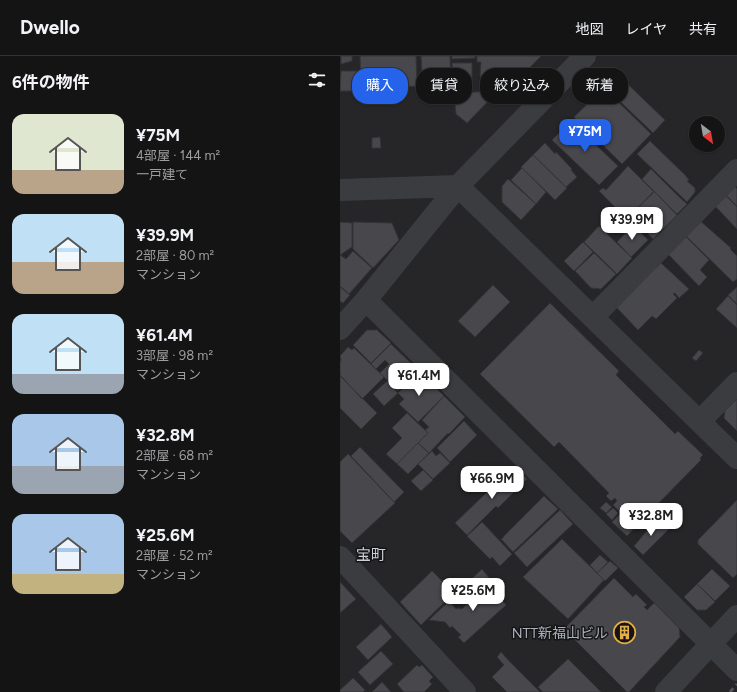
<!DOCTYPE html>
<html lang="ja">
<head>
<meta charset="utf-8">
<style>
	:root { --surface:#141415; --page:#212122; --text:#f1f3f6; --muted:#9d9ea0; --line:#333334; --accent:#2563eb }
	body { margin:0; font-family:Figtree,"Noto Sans JP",sans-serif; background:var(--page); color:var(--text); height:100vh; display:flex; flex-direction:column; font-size:15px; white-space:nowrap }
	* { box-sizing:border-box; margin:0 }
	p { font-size:13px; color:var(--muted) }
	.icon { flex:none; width:22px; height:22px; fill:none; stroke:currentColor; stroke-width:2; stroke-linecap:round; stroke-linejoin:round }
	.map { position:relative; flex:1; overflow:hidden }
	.panel { display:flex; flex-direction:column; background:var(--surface); width:340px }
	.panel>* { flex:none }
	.guide { position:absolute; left:12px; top:12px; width:325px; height:36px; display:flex; gap:8px }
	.needle { width:26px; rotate:149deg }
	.controls { position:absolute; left:349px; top:60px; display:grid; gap:8px }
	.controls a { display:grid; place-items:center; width:36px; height:36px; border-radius:50%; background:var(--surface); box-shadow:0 1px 3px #0004,0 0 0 1px var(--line); font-size:20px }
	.price { position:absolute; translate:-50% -34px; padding:0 9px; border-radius:8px; background:#fff; color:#222; font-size:13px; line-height:26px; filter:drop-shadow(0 1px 2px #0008) }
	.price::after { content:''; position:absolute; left:50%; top:24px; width:12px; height:9px; margin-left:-6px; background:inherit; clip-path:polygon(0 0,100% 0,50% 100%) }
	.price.active { background:var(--accent); color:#fff }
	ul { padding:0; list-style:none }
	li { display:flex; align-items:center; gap:12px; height:100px; padding:0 12px }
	li span { display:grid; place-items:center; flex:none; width:112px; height:80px; border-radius:12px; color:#555 }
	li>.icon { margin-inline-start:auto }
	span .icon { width:48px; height:48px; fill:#fffc; stroke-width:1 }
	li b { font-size:17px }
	h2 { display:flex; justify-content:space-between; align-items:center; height:48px; padding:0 12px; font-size:17px }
	.chip { padding:0 14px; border-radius:16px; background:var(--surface); box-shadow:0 1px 3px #0004,0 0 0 1px var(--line); font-size:14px; line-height:36px }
	.chip.active { background:var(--accent); color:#fff }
	header { display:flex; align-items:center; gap:24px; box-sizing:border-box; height:56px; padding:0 20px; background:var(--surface); border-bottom:1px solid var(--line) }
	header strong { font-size:19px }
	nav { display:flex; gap:22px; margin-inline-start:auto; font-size:14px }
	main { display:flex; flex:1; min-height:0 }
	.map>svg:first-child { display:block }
</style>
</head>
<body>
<header>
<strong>Dwello</strong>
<nav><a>地図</a><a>レイヤ</a><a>共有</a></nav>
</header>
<main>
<section class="panel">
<h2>6件の物件<svg class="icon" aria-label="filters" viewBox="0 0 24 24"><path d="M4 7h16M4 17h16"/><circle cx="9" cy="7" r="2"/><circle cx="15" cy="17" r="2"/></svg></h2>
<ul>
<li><span style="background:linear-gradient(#dfe7d0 70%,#b9a48a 0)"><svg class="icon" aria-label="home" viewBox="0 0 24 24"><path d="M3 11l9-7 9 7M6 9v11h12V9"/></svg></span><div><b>¥75M</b><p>4部屋 · 144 m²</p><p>一戸建て</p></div></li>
<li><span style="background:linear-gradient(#bfe0f5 60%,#b9a48a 0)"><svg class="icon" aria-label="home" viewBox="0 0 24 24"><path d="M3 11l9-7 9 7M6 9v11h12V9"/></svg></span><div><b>¥39.9M</b><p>2部屋 · 80 m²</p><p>マンション</p></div></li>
<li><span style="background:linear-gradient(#bfe0f5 75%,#9aa5b1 0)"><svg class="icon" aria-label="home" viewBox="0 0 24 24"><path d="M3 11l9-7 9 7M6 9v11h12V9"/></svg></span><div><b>¥61.4M</b><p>3部屋 · 98 m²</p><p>マンション</p></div></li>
<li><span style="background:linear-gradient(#a9c7e8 65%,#9aa5b1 0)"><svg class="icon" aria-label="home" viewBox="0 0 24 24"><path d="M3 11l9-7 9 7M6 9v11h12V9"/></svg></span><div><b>¥32.8M</b><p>2部屋 · 68 m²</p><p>マンション</p></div></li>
<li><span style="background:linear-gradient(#a9c7e8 75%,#c2b280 0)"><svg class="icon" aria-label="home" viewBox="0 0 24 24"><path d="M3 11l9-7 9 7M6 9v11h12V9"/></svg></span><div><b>¥25.6M</b><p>2部屋 · 52 m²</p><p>マンション</p></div></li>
</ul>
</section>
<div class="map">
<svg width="397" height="636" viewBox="0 0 397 636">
	<rect width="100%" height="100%" fill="#1a1a1c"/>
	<path fill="#262629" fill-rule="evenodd" d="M0,0H397V636H0ZM356,67H378V89H356Z"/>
	<path fill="#47474c" stroke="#343438" d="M1,0H12V5L1,8Z
		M20,0H76L77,30L21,32Z
		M81,0H110L111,32L83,33Z
		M112,0H135V2L112,3Z
		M137,0H201L174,28H149L140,20L141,6H137Z
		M112,7H132V28L113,29Z
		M1,15H19V35H0Z
		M275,16L325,64L313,77L263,29Z
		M264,32L311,78L282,108L234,61Z
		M158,35L127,67L116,58L114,37Z
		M231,65L278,110L259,129L212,84Z
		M40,81L41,92H32V82Z
		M310,85L345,119L349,124L347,125L355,132V136L347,146L297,98Z
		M205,87L215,98L216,96L232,113L231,114L237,121L226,131L193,99Z
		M193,99L227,132L215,144L181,111Z
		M288,110L314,136L297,153L296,151L286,162L259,135L263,132L266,134Z
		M182,112L206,136L196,148L171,124Z
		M311,113L337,139L347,148L337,158L302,123Z
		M168,123L196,148L181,164L162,146V130Z
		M393,128L397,133V150L384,137Z
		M314,135L337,159L313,183L290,160Z
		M383,137L397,151V173L373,148Z
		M358,163L391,192L390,193L397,200V223L393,226L344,178Z
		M0,166L12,167V191L0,199Z
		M13,166L52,167L59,184L33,212L13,193Z
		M293,169L308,184L291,201L277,186Z
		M259,170L292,202L277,218L244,186Z
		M345,180L369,204L360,214L367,221L359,230L326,196Z
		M243,186L253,196L234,215L224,205Z
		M13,195L32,212L9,238L0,230V199L6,203Z
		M254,197L276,218L261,233L251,232L235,215Z
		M321,207L349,233L339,242L335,237L333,238L337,242L316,263L312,260L298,274L277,252L314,208L317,211Z
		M153,229L170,246L135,281L118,265Z
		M0,231L10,239L3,247L0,245Z
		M397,231V248L388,239Z
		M388,240L397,249V272L376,253Z
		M210,247L279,315L276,319L335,378L338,375L363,399L360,402L361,404L305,461L309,464L304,469L301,465L287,480L272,466L281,457L273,449L277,445L275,442L271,445L266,440L269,437L219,386L214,391L140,318Z
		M27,274H37L51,287L31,307L13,289Z
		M51,288L79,315L58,335L40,317L49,308L45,304L36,313L31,308Z
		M8,291L12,294L14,292L44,321L22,343L0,319V306L1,304L0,300Z
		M359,294L363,297L356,305L352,302Z
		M79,315L104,340L78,366L59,348L64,343L58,337Z
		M0,320L37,357L21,373L0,352Z
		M47,325L58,337L44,350L33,338Z
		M104,340L125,361L109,378L108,377L89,397L78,387L88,377L85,374L89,371L82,364Z
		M397,343V375L384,362L385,355Z
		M67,357L88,377L57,408L46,398L62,382L52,372Z
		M124,365L137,379L110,406L97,392Z
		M78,387L89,397L68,418L57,408Z
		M20,391L64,436L54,446L11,400Z
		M92,395L96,400L100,397L110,407L93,423L78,408Z
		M8,398L55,447L12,487L0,475V406Z
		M174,410L187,423L158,452L156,450L127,479L115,467Z
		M83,414L93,424L81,435L71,425Z
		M204,440L218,453L173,496L161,483L164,481H163Z
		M397,444V518L393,522L358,488V484Z
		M266,446L272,451L266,457L260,452Z
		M273,452L278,457L272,464L266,458Z
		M220,454L233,468L187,511L174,497Z
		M317,463L329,473L303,499L294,490Z
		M142,466L172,498L160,510L152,501L150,503L127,480Z
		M222,483L264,524L228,563L183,521Z
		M260,499L268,506L257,517L250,509Z
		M270,505L278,512L265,525L257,517Z
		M142,513L150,523L130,541L121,533Z
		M372,513L390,530L375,545L357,528Z
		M92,515L114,537L81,569L60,546Z
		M274,522L293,541L296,538L307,549L304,551L307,554L314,547L339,572L340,581L289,636H287L224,573Z
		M151,525L165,539L161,543L166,549L124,587L118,581L121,579L112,570L110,572L105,566L89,564L109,545L116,553L118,552L122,553L139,537L137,535L147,526Z
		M0,526L16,543L0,557Z
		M357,528L375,546L366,554H357L344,541Z
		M41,568L52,581L28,604L16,591Z
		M41,595L53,608L30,629L18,616Z
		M161,596L169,605L200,636H167L152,621L164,609L157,601Z
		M228,603L261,636H203L198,631Z
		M77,609L79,611L82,609L93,621L89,625L92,628L84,636H64L57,628Z
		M13,622L25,634L23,636H0V634Z
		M42,626L51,636H32Z"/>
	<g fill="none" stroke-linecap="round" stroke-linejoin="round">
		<path stroke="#3b3c40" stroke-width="22" d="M0,134L118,130L397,402
			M26,244L397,614
			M253,261L397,114
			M0,273L26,244L118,130L245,0
			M360,365L397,327
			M0,501L125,636
			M326,636L397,560"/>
		<path stroke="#525459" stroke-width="3" stroke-dasharray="5 4" stroke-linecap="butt" d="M390,636L397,628"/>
	</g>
	<defs>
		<symbol id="building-ring" viewBox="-11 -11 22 22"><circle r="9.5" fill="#151517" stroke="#e3ae4a" stroke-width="1.5"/><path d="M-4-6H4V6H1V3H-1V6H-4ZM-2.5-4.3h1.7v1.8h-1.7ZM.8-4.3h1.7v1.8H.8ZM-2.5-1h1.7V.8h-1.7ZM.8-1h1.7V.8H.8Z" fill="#e3ae4a"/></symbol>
	</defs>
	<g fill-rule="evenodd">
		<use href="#building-ring" x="272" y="564" width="25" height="25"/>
	</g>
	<g text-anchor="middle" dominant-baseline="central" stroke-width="3" stroke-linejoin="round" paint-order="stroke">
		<g font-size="14" fill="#adb1ba" stroke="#151517" text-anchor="end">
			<text x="268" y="577">NTT新福山ビル</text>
		</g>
		<g font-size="15" fill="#ced0d7" stroke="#151517">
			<text x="31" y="499">宝町</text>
		</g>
	</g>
</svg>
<div class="controls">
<a><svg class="needle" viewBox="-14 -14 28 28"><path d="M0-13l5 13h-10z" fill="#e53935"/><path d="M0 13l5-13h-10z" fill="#9d9ea0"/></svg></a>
</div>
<b class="price active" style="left:245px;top:97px">¥75M</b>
<b class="price" style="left:292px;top:185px">¥39.9M</b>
<b class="price" style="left:79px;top:341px">¥61.4M</b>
<b class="price" style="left:152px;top:444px">¥66.9M</b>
<b class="price" style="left:311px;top:481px">¥32.8M</b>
<b class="price" style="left:133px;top:556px">¥25.6M</b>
<div class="guide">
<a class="chip active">購入</a>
<a class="chip">賃貸</a>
<a class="chip">絞り込み</a>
<a class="chip">新着</a>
</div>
</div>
</main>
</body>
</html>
